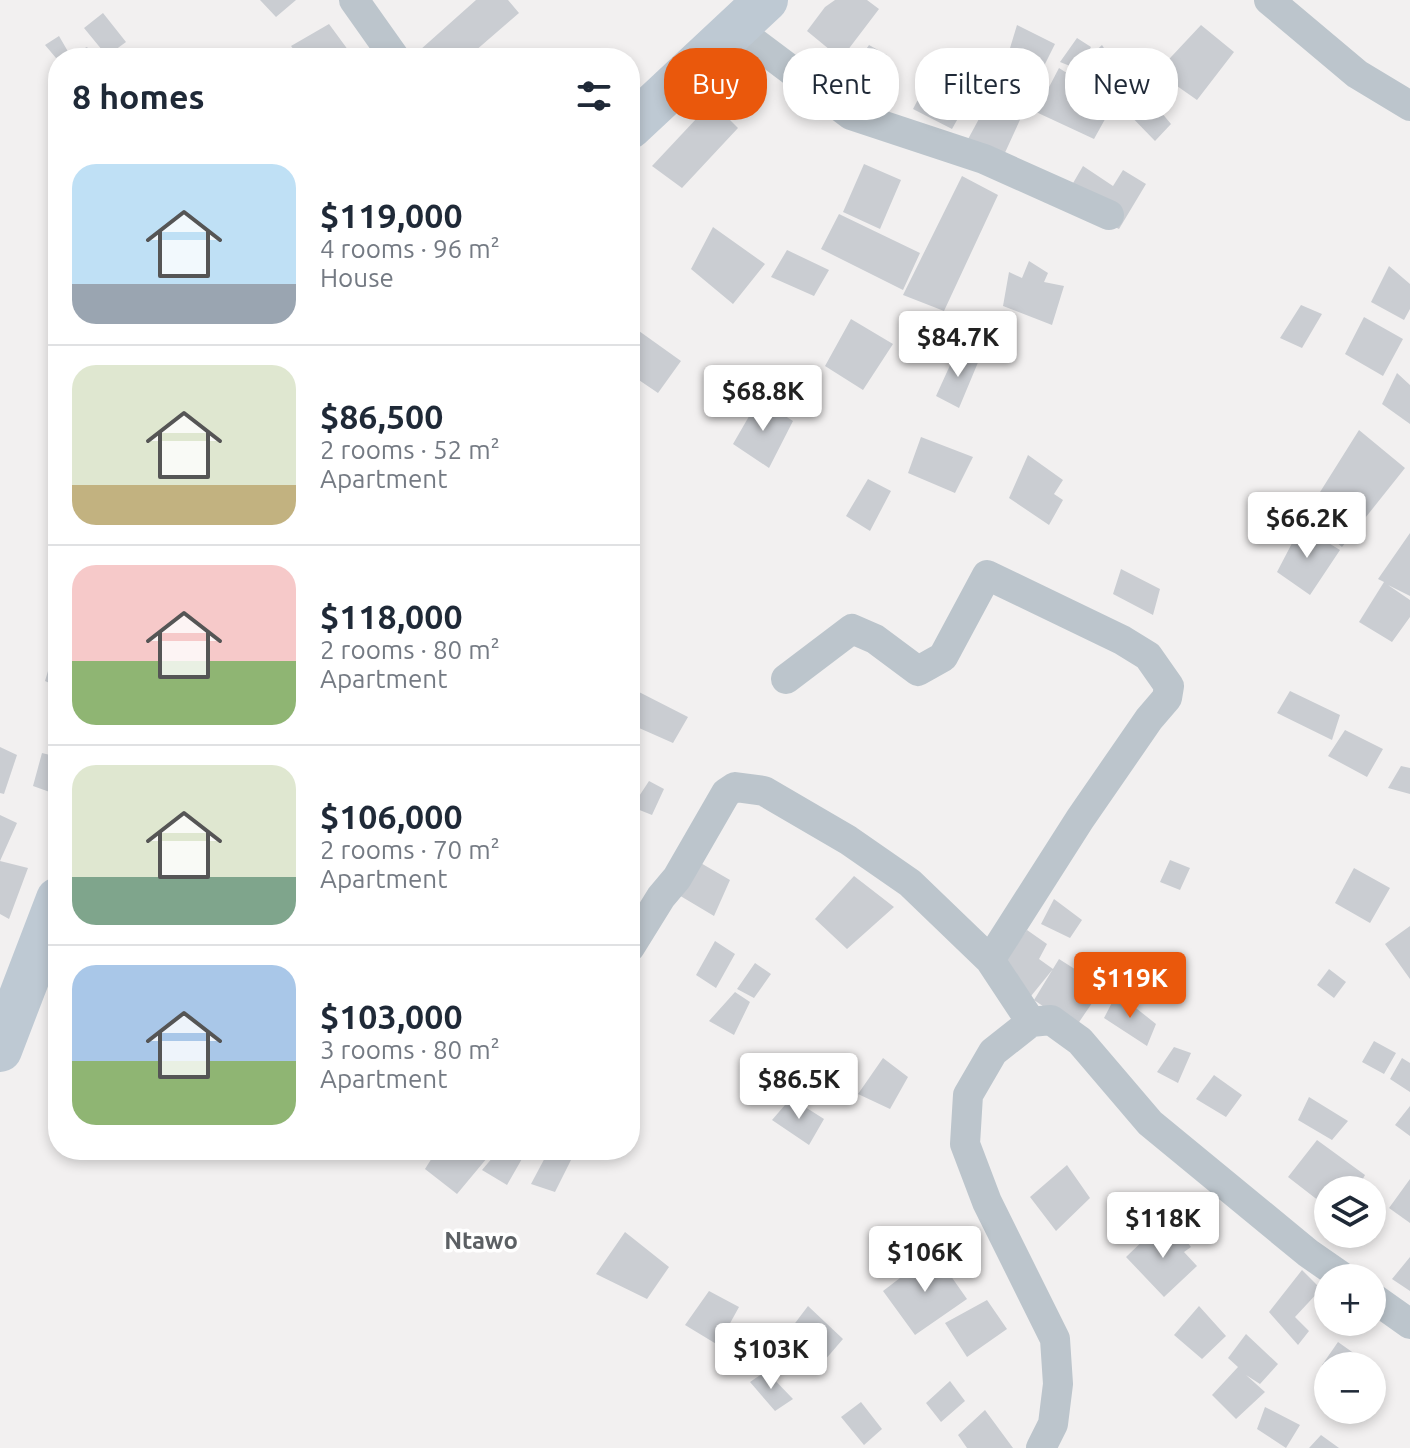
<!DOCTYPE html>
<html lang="en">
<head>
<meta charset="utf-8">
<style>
	:root { --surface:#fff; --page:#f2f2f3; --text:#1f2937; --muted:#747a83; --line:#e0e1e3; --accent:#ea580c }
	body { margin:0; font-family:Ubuntu,sans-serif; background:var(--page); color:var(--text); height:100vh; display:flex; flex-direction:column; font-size:30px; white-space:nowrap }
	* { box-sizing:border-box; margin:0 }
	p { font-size:26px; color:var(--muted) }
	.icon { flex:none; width:44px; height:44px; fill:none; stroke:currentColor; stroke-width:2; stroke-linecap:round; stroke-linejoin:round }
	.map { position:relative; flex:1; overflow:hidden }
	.drawer { position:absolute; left:48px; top:48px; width:592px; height:1112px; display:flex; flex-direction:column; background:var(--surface); border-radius:32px; box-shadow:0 4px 12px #0003 }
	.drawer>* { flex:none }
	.banner { position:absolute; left:664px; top:48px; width:626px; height:72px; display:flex; gap:16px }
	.buttons { position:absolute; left:1314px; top:1176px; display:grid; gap:16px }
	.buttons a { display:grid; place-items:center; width:72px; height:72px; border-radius:50%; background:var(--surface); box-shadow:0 4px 12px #0003; font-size:40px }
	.price { position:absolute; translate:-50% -68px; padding:0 18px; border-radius:8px; background:#fff; color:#222; font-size:26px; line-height:52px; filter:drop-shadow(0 2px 4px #0008) }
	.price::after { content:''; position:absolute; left:50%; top:48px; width:24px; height:18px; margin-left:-12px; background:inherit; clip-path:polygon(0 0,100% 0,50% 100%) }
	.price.selected { background:var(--accent); color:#fff }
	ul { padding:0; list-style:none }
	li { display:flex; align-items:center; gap:24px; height:200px; padding:0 24px }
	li+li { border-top:2px solid var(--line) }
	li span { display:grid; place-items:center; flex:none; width:224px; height:160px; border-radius:24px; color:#555 }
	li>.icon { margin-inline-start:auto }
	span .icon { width:96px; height:96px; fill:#fffc; stroke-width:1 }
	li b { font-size:34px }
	h2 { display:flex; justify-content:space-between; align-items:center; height:96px; padding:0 24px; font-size:34px }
	.pill { padding:0 28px; border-radius:32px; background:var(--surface); box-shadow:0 4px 12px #0003; font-size:28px; line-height:72px }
	.pill.selected { background:var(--accent); color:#fff }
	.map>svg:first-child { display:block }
</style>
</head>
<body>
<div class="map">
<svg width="1410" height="1448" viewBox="0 0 1410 1448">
	<rect width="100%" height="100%" fill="#f2f0f0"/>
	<path fill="#cacdd2" d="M260,0H296L276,17Z
		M476,0H508L519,13L467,58H411Z
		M835,0H867L879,9L841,59L807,31L825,7Z
		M103,13L126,42L107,56L84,28Z
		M329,24L354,58H300L291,46Z
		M1017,25L1055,44L1040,74L1007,58Z
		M1201,25L1234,52L1197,100L1157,72Z
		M59,36L70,55L87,47L95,58H56L45,45Z
		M1077,38L1091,47L1080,70L1060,62Z
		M869,45L887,55L871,77L855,65Z
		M1102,45L1122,76L1112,86L1089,57Z
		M1059,68L1114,103L1094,139L1036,112Z
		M1000,80L1030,98L1003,157L967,141Z
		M924,88L966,104L952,129L913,109Z
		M1141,88L1171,124L1155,141L1123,108Z
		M712,102L738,128L682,188L652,166Z
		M864,164L901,180L880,229L843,212Z
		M1083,166L1113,186L1123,170L1146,184L1119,229L1062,202Z
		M962,176L998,195L944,311L903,295Z
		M839,214L920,253L903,290L821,249Z
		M713,227L765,264L733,304L691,269Z
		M787,250L829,270L814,296L771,277Z
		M1029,261L1048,273L1044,282L1064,286L1052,325L1003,306L1009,272L1022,278Z
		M1389,266L1410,284V309L1404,320L1371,302Z
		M1301,305L1322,314L1302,348L1280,338Z
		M1364,317L1403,339L1383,376L1345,354Z
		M851,319L893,344L863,390L825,366Z
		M639,331L681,361L658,393L630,374V345Z
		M957,350L979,360L959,408L936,396Z
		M1397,373L1410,385V424L1382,404Z
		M759,399L793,421L769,468L733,444Z
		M1359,430L1405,468L1342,547L1305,516Z
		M921,437L973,457L955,493L908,473Z
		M1028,455L1063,480L1054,494L1063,500L1049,525L1009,498Z
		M868,479L891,491L870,531L846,516Z
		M1301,526L1340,550L1310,595L1277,572Z
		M1410,533V596L1388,585L1410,600V617L1392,642L1359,622L1384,582L1378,579Z
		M1121,569L1160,589L1153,615L1113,594Z
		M57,641H58V687L45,681Z
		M1290,691L1340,715L1332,740L1277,713Z
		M639,692L688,717L673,743L630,724V705Z
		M1345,730L1383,749L1367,777L1328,756Z
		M0,747L17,755L4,794L0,793Z
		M42,753L58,757V795L33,786Z
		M1401,766L1410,768V794L1388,788Z
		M649,781L664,789L652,815L632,807Z
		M0,815L17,823L0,861Z
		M680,851L730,880L714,916L662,885Z
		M1170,860L1190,868L1180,890L1160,882Z
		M0,861L28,868L9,919L0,914Z
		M1354,868L1390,888L1370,923L1335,903Z
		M854,876L894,907L847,949L815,919Z
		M1054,899L1082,920L1070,938L1041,924Z
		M1410,926V979L1385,944Z
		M1027,930L1047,944L1039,959L1053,969L1027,1001L993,978Z
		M715,941L735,954L716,988L696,975Z
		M1059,959L1103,987L1075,1028L1034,1000Z
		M755,963L771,974L754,998L737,989Z
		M1329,969L1346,982L1334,998L1317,985Z
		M735,992L750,1002L734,1035L709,1021Z
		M1117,993L1156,1024L1147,1046L1104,1018Z
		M1374,1041L1396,1053L1384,1074L1362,1062Z
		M1174,1047L1191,1053L1178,1083L1157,1072Z
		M883,1058L908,1077L890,1109L858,1094Z
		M1402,1058L1410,1063V1092L1390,1079Z
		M1214,1075L1242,1095L1226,1117L1196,1099Z
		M1309,1097L1348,1121L1332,1140L1298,1120Z
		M791,1098L824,1119L809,1145L772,1120Z
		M1410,1106V1136L1395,1125Z
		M1317,1140L1365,1175L1357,1190H1328V1208L1288,1177Z
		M437,1150H487L492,1152L457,1194L425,1169Z
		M499,1150H527L507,1185L482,1170Z
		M548,1152L571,1160L555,1192L531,1184Z
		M1067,1165L1090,1198L1056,1231L1030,1197Z
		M1410,1179V1223L1389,1208Z
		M1176,1228L1191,1247L1184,1252L1197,1266L1164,1297L1126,1257L1154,1230L1161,1240Z
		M625,1232L669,1267L647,1299L596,1274Z
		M934,1252L967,1299L915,1335L883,1291Z
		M1410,1257V1291L1392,1279Z
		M1302,1270L1321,1289L1295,1317L1309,1331L1298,1345L1269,1312Z
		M709,1291L739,1307L718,1345L685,1325Z
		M987,1300L1007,1329L967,1357L945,1323Z
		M808,1306L843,1339L812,1375L777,1347Z
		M1199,1306L1226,1336L1202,1359L1174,1335Z
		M1246,1334L1278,1364L1260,1384L1246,1375L1265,1392L1236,1419L1212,1395L1238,1367L1228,1358Z
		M1338,1342L1372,1366H1328V1368L1322,1365Z
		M766,1371L793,1399L775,1411L750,1382Z
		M950,1381L965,1401L941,1422L926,1403Z
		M861,1402L882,1429L864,1445L841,1417Z
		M1265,1407L1300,1425L1286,1448L1257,1429Z
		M985,1410L1013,1448H967L958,1435Z
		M1321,1435L1339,1448H1309Z"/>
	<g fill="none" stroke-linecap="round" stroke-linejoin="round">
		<path stroke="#bcc5cc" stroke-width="30" d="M354,0L395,58
			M1269,0L1357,74L1410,106
			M735,28L851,115L984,159L1109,215
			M786,679L852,629L875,639L918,671L943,657L987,575L1122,640L1148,656L1169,686L1167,698L1149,719L1080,819L990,960
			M630,947L661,897L677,878L726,793L735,787L764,791L848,840L910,883L990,960L1031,1022
			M1372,1297L1410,1324
			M1041,1448L1053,1424L1058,1384L1055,1339L987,1202L965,1144L968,1095L993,1052L1031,1022L1051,1020L1080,1041L1150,1123L1308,1253L1344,1278"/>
		<path stroke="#bec9d3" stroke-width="44" d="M630,127L766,0
			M0,1050L58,899"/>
	</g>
	<g text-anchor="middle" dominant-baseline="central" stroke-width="7" stroke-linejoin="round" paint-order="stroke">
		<g font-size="24" font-weight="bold" fill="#5c6064" stroke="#fff">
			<text x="481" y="1240">Ntawo</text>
		</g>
	</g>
</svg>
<div class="buttons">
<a><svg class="icon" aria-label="layers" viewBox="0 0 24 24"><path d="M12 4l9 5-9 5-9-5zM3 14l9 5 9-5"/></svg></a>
<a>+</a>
<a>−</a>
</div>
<b class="price" style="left:958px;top:379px">$84.7K</b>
<b class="price" style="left:763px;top:433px">$68.8K</b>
<b class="price" style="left:1307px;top:560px">$66.2K</b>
<b class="price selected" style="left:1130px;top:1020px">$119K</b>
<b class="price" style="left:799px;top:1121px">$86.5K</b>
<b class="price" style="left:1163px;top:1260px">$118K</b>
<b class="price" style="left:925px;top:1294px">$106K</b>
<b class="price" style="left:771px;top:1391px">$103K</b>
<div class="banner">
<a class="pill selected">Buy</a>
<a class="pill">Rent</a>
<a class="pill">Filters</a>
<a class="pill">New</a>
</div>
<section class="drawer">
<h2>8 homes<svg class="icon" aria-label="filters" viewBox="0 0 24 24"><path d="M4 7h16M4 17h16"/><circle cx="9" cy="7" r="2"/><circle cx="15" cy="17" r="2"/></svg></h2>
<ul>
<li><span style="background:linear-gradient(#bfe0f5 75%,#9aa5b1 0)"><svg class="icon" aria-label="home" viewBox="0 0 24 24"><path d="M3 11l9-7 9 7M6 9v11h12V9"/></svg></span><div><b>$119,000</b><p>4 rooms · 96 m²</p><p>House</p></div></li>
<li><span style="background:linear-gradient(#dfe7d0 75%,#c2b280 0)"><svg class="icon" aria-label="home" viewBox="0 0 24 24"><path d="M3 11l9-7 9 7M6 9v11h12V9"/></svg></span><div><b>$86,500</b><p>2 rooms · 52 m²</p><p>Apartment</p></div></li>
<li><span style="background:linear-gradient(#f6c9c9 60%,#8fb573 0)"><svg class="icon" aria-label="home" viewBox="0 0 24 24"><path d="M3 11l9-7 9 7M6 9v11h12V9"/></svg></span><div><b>$118,000</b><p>2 rooms · 80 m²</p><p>Apartment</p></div></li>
<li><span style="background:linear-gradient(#dfe7d0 70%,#7fa58c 0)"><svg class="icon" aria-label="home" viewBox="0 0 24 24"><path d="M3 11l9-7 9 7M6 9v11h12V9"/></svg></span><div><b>$106,000</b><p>2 rooms · 70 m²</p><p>Apartment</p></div></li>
<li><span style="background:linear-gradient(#a9c7e8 60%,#8fb573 0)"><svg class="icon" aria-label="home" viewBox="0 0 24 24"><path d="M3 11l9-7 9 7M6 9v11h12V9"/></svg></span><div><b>$103,000</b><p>3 rooms · 80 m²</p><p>Apartment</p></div></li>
</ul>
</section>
</div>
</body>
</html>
